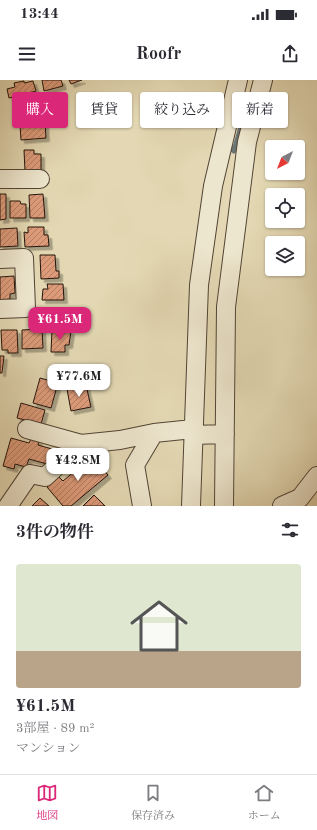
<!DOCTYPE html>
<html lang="ja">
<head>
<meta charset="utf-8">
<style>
	:root { --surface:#fff; --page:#f7f7f7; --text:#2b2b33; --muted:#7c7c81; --line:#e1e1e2; --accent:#db2777 }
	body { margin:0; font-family:"Old Standard TT","Noto Serif JP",serif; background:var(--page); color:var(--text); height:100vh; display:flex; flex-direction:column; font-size:15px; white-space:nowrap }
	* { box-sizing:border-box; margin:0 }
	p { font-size:13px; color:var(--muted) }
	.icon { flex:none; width:22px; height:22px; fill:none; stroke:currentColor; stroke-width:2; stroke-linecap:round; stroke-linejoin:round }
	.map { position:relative; height:426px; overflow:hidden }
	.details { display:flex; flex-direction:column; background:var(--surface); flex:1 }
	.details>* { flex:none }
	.guide { position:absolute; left:12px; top:12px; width:293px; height:36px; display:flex; gap:8px }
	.needle { width:26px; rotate:222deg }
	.fabs { position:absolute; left:265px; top:60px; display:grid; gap:8px }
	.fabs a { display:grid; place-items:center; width:40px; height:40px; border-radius:4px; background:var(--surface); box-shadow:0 1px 3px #0004; font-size:20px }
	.price { position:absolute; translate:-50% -34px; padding:0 9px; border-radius:8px; background:#fff; color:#222; font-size:13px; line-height:26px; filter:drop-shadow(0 1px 2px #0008) }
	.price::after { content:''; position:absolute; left:50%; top:24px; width:12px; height:9px; margin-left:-6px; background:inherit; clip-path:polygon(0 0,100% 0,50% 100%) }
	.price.on { background:var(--accent); color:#fff }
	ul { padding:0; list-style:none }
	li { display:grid; align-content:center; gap:8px; height:212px; padding:0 16px }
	li span { display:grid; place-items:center; height:124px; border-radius:4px; color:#555 }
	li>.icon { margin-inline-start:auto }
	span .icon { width:72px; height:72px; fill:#fffc; stroke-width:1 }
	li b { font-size:17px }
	h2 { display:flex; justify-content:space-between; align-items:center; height:48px; padding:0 16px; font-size:17px }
	.tag { padding:0 14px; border-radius:4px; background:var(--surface); box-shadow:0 1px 3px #0004; font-size:14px; line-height:36px }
	.tag.on { background:var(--accent); color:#fff }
	.status { display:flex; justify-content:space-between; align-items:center; height:28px; padding:0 20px; background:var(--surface); direction:ltr }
	.status svg { height:11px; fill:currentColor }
	header { display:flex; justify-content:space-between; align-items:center; height:52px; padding:0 16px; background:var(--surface); font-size:18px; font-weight:700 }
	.tab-bar { display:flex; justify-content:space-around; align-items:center; height:56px; border-top:1px solid var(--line); background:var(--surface); font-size:11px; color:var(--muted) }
	.tab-bar a { display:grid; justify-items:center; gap:2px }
	.tab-bar .on { color:var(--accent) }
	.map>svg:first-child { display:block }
</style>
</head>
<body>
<div class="status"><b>13:44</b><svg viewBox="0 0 49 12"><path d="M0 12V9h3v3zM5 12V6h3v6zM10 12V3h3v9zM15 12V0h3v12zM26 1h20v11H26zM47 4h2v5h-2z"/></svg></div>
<header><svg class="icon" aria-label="menu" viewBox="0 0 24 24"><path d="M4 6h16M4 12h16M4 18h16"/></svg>Roofr<svg class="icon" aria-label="share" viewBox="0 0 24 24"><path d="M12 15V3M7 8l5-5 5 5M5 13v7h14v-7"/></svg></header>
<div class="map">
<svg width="317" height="426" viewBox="0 0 317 426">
	<defs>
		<pattern id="building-hatch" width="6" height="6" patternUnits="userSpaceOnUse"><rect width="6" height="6" fill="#dd9b7a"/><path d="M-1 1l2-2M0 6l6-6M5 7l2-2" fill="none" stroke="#b37d62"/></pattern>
		<filter id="shadow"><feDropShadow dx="3.5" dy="3.5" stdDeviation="0" flood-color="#0004"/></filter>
	</defs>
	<rect width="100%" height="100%" fill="#e3d8b3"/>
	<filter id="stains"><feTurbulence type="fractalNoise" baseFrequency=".005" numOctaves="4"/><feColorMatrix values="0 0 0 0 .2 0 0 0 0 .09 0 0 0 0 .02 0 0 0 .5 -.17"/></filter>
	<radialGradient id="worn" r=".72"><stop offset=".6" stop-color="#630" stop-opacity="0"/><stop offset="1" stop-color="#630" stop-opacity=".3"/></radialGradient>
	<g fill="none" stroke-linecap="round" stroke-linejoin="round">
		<path stroke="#6b7574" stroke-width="5" d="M228,66L234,71L250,16"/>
	</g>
	<path fill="url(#building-hatch)" stroke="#22130d" filter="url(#shadow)" d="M42,0H61L63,6L44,11Z
		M69,0H82L71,4Z
		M24,1V3L33,1L36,11L9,18L7,9L15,7L14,3Z
		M44,25V40L18,41L17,30H26V26Z
		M45,43L46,58L21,60L20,45Z
		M24,70H34V74H41V91H25Z
		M0,114H6V139L0,140Z
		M43,114L45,138H30L29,115Z
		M10,121H20L21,124H26V138H10Z
		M28,147H44V155H48L49,166L25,167L24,152L28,153Z
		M17,148L18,166L0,167V149Z
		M40,175H55L56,191H59V198L41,199Z
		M14,196L15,213L10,214V219L0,220V197Z
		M47,204H63L64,220H42L43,209H48Z
		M42,249L43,268L22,269V250Z
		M1,250H17L18,273H8V270H2Z
		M52,250L71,251L69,265H65V272H51Z
		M0,276H4L2,293H0Z
		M40,298L58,303L51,328L33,323Z
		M86,305L91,327L71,331L67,309Z
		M21,323L45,330L41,344L17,338Z
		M11,358L29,363L31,359L39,361L38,365L52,369L47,384L29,379L26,387L15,384L14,389L3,386Z
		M90,375L108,395L71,426H63L47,407L59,397L63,401L76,390L74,388Z
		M94,415L105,426H83Z
		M40,418L49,426H32Z"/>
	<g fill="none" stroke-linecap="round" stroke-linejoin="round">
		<defs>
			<path id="street" d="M0,99H40
				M0,179L24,178L26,228L0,229
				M27,349L81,364L120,360L154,353L193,349
				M193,355L225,354
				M8,426L30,394L45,397L81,364
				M142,426L135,385L154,353
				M191,426L199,205L213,106L238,0
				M224,426L226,227L247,62L263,0
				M282,426L300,418L317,396"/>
		</defs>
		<use href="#street" stroke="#524436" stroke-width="20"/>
		<use href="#street" stroke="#ede6ce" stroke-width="18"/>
	</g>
	<rect width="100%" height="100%" filter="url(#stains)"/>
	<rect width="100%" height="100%" fill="url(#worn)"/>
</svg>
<div class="fabs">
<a><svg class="needle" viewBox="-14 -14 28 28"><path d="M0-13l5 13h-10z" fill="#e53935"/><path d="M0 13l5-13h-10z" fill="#7c7c81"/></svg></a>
<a><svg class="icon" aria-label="locate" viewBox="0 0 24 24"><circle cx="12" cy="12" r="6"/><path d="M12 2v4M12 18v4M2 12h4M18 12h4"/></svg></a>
<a><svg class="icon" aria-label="layers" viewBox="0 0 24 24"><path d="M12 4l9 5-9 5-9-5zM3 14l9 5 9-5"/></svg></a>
</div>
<b class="price on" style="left:60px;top:261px">¥61.5M</b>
<b class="price" style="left:79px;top:318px">¥77.6M</b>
<b class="price" style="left:78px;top:402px">¥42.8M</b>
<div class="guide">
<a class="tag on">購入</a>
<a class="tag">賃貸</a>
<a class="tag">絞り込み</a>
<a class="tag">新着</a>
</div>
</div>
<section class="details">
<h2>3件の物件<svg class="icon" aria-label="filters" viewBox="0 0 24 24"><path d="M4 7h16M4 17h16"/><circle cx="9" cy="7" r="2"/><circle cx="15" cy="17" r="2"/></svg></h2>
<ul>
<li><span style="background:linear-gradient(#dfe7d0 70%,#b9a48a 0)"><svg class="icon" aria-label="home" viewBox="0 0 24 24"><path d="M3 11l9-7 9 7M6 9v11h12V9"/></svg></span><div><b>¥61.5M</b><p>3部屋 · 89 m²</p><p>マンション</p></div></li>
</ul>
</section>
<nav class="tab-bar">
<a class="on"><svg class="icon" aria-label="map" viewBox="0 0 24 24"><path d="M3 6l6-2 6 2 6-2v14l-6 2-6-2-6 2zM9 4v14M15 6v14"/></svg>地図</a>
<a><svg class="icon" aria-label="saved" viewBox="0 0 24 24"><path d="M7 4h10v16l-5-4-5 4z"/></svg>保存済み</a>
<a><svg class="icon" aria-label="home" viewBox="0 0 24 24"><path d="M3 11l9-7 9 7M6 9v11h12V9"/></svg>ホーム</a>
</nav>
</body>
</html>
